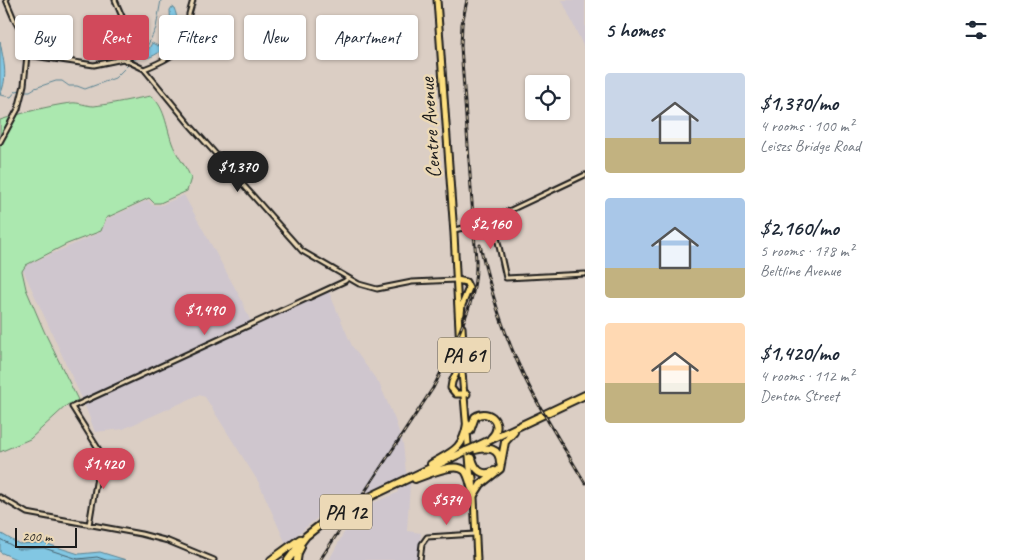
<!DOCTYPE html>
<html lang="en">
<head>
<meta charset="utf-8">
<style>
	:root { --surface:#fff; --page:#f2f2f3; --text:#1f2937; --muted:#747a83; --accent:#d1495b }
	body { margin:0; font-family:Caveat,sans-serif; background:var(--page); color:var(--text); height:100vh; display:flex; flex-direction:column; font-size:19px; white-space:nowrap }
	* { box-sizing:border-box; margin:0 }
	p { font-size:16px; color:var(--muted) }
	.icon { flex:none; width:28px; height:28px; fill:none; stroke:currentColor; stroke-width:2; stroke-linecap:round; stroke-linejoin:round }
	.map { position:relative; flex:1; overflow:hidden }
	.side { display:flex; flex-direction:column; background:var(--surface); width:425px }
	.side>* { flex:none }
	.top-card { position:absolute; left:15px; top:15px; width:475px; height:45px; display:flex; gap:10px }
	.tools { position:absolute; left:525px; top:75px; display:grid; gap:10px }
	.tools a { display:grid; place-items:center; width:45px; height:45px; border-radius:5px; background:var(--surface); box-shadow:0 1px 4px #0004; font-size:25px }
	.scale { position:absolute; left:15px; bottom:12px; width:62px; box-sizing:border-box; padding-left:5px; border:2px solid #1c1c1c; border-top:0; font-size:14px; line-height:18px; white-space:nowrap; color:#1c1c1c; -webkit-text-stroke:4px #ecd9b6; paint-order:stroke }
	.price { position:absolute; translate:-50% -42px; padding:0 11px; border-radius:18px; background:var(--accent); color:#fff; font-size:16px; line-height:32px; filter:drop-shadow(0 1px 2px #0008) }
	.price::after { content:''; position:absolute; left:50%; top:30px; width:15px; height:11px; margin-left:-8px; background:inherit; clip-path:polygon(0 0,100% 0,50% 100%) }
	.price.active { background:#222; color:#fff }
	ul { padding:0; list-style:none }
	li { display:flex; align-items:center; gap:15px; height:125px; padding:0 20px }
	li span { display:grid; place-items:center; flex:none; width:140px; height:100px; border-radius:5px; color:#555 }
	li>.icon { margin-inline-start:auto }
	span .icon { width:60px; height:60px; fill:#fffc; stroke-width:1 }
	li b { font-size:21px }
	h2 { display:flex; justify-content:space-between; align-items:center; height:60px; padding:0 20px; font-size:21px }
	.tag { padding:0 18px; border-radius:5px; background:var(--surface); box-shadow:0 1px 4px #0004; font-size:18px; line-height:45px }
	.tag.active { background:var(--accent); color:#fff }
	main { display:flex; flex:1; min-height:0 }
	.map>svg:first-child { display:block }
</style>
</head>
<body>
<main>
<div class="map">
<svg width="585" height="560" viewBox="0 0 585 560">
	<rect width="100%" height="100%" fill="#dbcec4"/>
	<filter id="ink" filterUnits="userSpaceOnUse"><feTurbulence type="fractalNoise" baseFrequency=".02" numOctaves="2"/><feDisplacementMap in="SourceGraphic" scale="10" xChannelSelector="R" yChannelSelector="G"/><feConvolveMatrix kernelMatrix="1 2 1 2 8 2 1 2 1" color-interpolation-filters="sRGB"/></filter>
	<g filter="url(#ink)">
		<path fill="#cfc6ce" d="M562,0H585V48H584Z
			M184,195L241,299L253,327L329,292L352,346L380,385L395,420L403,444L406,472L410,484L407,531L421,533L418,560H329L342,536L357,512L370,504L397,493L399,488V478L357,497L321,515L286,544L259,483L205,397L199,395L123,429L95,432L84,403L23,270L27,265L101,232L107,219L148,200L153,205H161Z"/>
		<path fill="#abe8af" stroke="#648266" d="M151,96C167,108 166,132 175,150C180,160 187,168 191,178L187,191L160,203H154L149,198L106,218L101,231L67,244L26,265L22,271L26,289L44,331L78,400L67,405L30,439L0,452V120C23,113 47,106 71,103C79,102 86,106 94,106C113,104 132,99 151,96Z"/>
		<path fill="#82c7e3" stroke="#598393" d="M172,7L174,8C178,17 179,30 173,38L171,36L170,10Z
			M0,41C3,60 9,76 0,95Z
			M165,41H167C165,50 153,58 144,58L152,43L158,46Z
			M0,533L19,544L44,543L79,554L100,552L126,560H18L0,552Z"/>
		<g fill="none" stroke-linecap="round" stroke-linejoin="round">
			<path stroke="#45606c" stroke-width="1" d="M0,539L18,549L44,548L78,559L97,557L106,560"/>
			<path stroke="#598393" stroke-width="1" d="M25,91H30L35,88L56,81H62L69,86H77L85,89L115,78L129,64L144,53L156,28L161,0
				M0,95L11,97L16,91L21,90"/>
			<defs>
				<path id="tertiary" d="M115,0L127,28L140,44L139,50L126,60
					M27,55L94,65L123,59L144,69L190,125L302,251L359,284L377,289L412,282L456,280
					M144,69C162,62 176,55 188,41L189,14L193,0
					M0,142L18,109L24,85L27,55L24,37L14,19L6,0
					M493,219L506,278L585,274
					M481,224L585,175
					M454,230L468,227
					M0,497L27,513L141,534L168,541L214,560
					M89,525L101,453L72,407L345,281L348,278
					M420,560L422,544L427,537L475,534"/>
				<path id="primary" d="M437,0L454,234L460,348L471,480
					M457,280L466,282L469,288L462,305L461,314
					M462,327L464,361
					M460,365L452,382L451,388L456,394H467
					M473,477L477,560"/>
				<path id="motorway" d="M470,431L475,417C490,407 505,425 491,438
					M473,448L585,395
					M475,450C487,447 500,447 500,463
					M472,458C475,470 482,477 494,471
					M431,464C451,452 463,450 467,424
					M415,479C426,475 456,461 465,471C469,476 470,484 472,490
					M474,495L481,484L500,469L505,442L514,432
					M271,560L300,539
					M288,560L306,536L334,514L466,451
					M297,560L298,553L301,547"/>
			</defs>
			<use href="#tertiary" stroke="#1c1c1c" stroke-width="7"/>
			<use href="#primary" stroke="#1c1c1c" stroke-width="9"/>
			<use href="#motorway" stroke="#1c1c1c" stroke-width="10"/>
			<use href="#tertiary" stroke="#ecd9b6" stroke-width="3"/>
			<use href="#primary" stroke="#fddf80" stroke-width="5"/>
			<use href="#motorway" stroke="#fddf80" stroke-width="6"/>
			<defs>
				<path id="rail" d="M480,245C490,289 503,332 522,372C540,411 564,447 585,483
					M320,560L433,388C441,373 448,357 455,342C467,315 477,291 476,260L461,46L462,24L467,0"/>
			</defs>
			<use href="#rail" stroke="#1c1c1c" stroke-width="3"/>
			<use href="#rail" stroke="#ecd9b6" stroke-width="1" stroke-dasharray="4" stroke-linecap="butt"/>
			<defs>
				<path id="tertiary-bridge" d="M468,227L481,224"/>
				<path id="motorway-bridge" d="M466,451L473,448"/>
			</defs>
			<use href="#tertiary-bridge" stroke="#1c1c1c" stroke-width="7" stroke-linecap="butt"/>
			<use href="#motorway-bridge" stroke="#1c1c1c" stroke-width="10" stroke-linecap="butt"/>
			<use href="#tertiary-bridge" stroke="#ecd9b6" stroke-width="3"/>
			<use href="#motorway-bridge" stroke="#fddf80" stroke-width="6"/>
		</g>
	</g>
	<g text-anchor="middle" dominant-baseline="central" stroke-width="5" stroke-linejoin="round" paint-order="stroke">
		<g fill="#ecd9b6" stroke="#5a554a" stroke-width="1">
			<rect x="438" y="337.5" width="52" height="35" rx="4"/>
			<rect x="320" y="494.5" width="52" height="35" rx="4"/>
		</g>
		<g font-size="20" font-weight="bold" fill="#1c1c1c">
			<text x="464" y="355">PA 61</text>
			<text x="346" y="512">PA 12</text>
		</g>
		<g font-size="21" fill="#1c1c1c" stroke="#ecd9b6">
			<text transform="translate(430 128) rotate(-94)">Centre Avenue</text>
		</g>
	</g>
</svg>
<div class="tools">
<a><svg class="icon" aria-label="locate" viewBox="0 0 24 24"><circle cx="12" cy="12" r="6"/><path d="M12 2v4M12 18v4M2 12h4M18 12h4"/></svg></a>
</div>
<div class="scale">200 m</div>
<b class="price active" style="left:238px;top:193px">$1,370</b>
<b class="price" style="left:491px;top:250px">$2,160</b>
<b class="price" style="left:205px;top:336px">$1,490</b>
<b class="price" style="left:104px;top:490px">$1,420</b>
<b class="price" style="left:447px;top:526px">$574</b>
<div class="top-card">
<a class="tag">Buy</a>
<a class="tag active">Rent</a>
<a class="tag">Filters</a>
<a class="tag">New</a>
<a class="tag">Apartment</a>
</div>
</div>
<section class="side">
<h2>5 homes<svg class="icon" aria-label="filters" viewBox="0 0 24 24"><path d="M4 7h16M4 17h16"/><circle cx="9" cy="7" r="2"/><circle cx="15" cy="17" r="2"/></svg></h2>
<ul>
<li><span style="background:linear-gradient(#c9d6e8 65%,#c2b280 0)"><svg class="icon" aria-label="home" viewBox="0 0 24 24"><path d="M3 11l9-7 9 7M6 9v11h12V9"/></svg></span><div><b>$1,370/mo</b><p>4 rooms · 100 m²</p><p>Leiszs Bridge Road</p></div></li>
<li><span style="background:linear-gradient(#a9c7e8 70%,#c2b280 0)"><svg class="icon" aria-label="home" viewBox="0 0 24 24"><path d="M3 11l9-7 9 7M6 9v11h12V9"/></svg></span><div><b>$2,160/mo</b><p>5 rooms · 178 m²</p><p>Beltline Avenue</p></div></li>
<li><span style="background:linear-gradient(#ffd9b3 60%,#c2b280 0)"><svg class="icon" aria-label="home" viewBox="0 0 24 24"><path d="M3 11l9-7 9 7M6 9v11h12V9"/></svg></span><div><b>$1,420/mo</b><p>4 rooms · 112 m²</p><p>Denton Street</p></div></li>
</ul>
</section>
</main>
</body>
</html>
